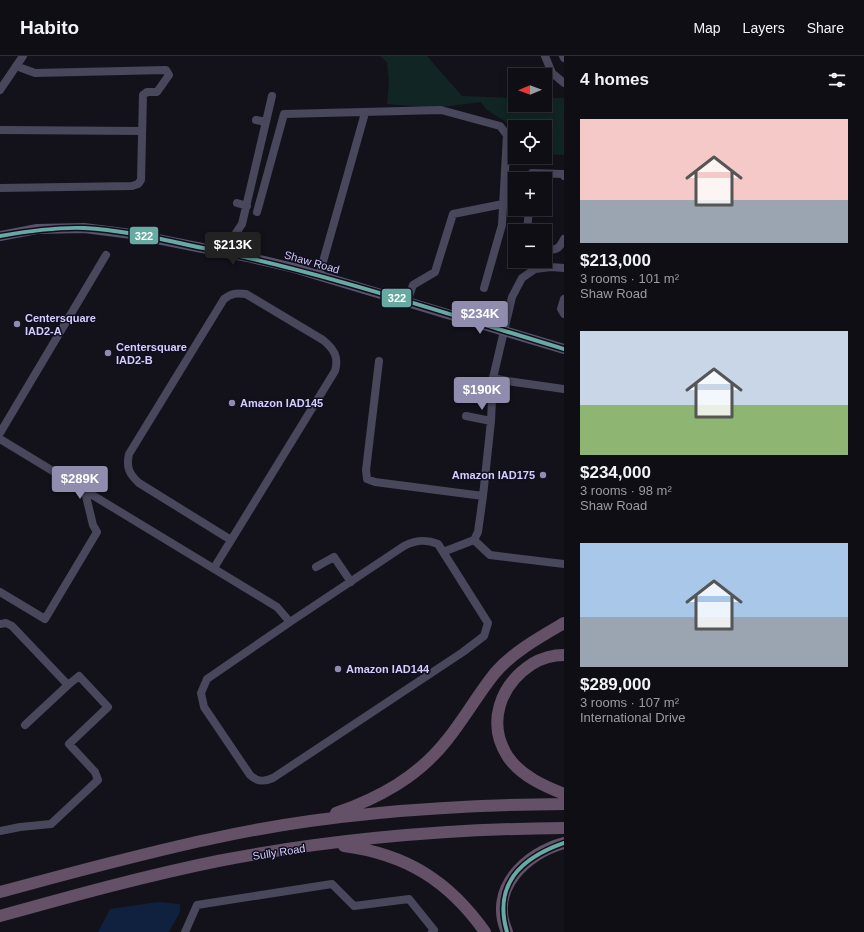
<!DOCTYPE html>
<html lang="en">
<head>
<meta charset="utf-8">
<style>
	:root { --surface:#0e0e14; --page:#1c1c22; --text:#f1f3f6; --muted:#9b9ca0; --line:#2e2e34; --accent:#908cad }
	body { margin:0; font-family:Arial,sans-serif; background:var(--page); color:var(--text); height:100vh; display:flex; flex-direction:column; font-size:15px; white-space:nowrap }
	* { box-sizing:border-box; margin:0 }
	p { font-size:13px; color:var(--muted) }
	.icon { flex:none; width:22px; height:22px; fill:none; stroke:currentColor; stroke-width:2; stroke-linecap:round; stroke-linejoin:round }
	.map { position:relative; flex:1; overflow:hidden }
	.sheet { display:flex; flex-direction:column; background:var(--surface); width:300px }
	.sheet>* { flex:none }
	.needle { width:26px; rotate:269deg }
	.tools { position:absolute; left:508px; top:12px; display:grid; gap:8px }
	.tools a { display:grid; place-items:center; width:44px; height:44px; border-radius:0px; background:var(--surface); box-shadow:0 2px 10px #0003,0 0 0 1px var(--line); font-size:20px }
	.price { position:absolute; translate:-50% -34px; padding:0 9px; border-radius:4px; background:var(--accent); color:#fff; font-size:13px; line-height:26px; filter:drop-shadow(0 1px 2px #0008) }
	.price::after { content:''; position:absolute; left:50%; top:24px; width:12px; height:9px; margin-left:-6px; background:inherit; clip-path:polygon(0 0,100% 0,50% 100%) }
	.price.on { background:#222; color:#fff }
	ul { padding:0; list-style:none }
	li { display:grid; align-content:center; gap:8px; height:212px; padding:0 16px }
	li span { display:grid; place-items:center; height:124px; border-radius:0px; color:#555 }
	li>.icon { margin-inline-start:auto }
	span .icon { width:72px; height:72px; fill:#fffc; stroke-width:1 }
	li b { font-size:17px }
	h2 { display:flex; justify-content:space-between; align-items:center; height:48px; padding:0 16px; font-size:17px }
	header { display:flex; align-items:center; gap:24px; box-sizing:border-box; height:56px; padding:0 20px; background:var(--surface); border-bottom:1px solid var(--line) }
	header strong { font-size:19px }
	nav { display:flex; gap:22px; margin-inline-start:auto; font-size:14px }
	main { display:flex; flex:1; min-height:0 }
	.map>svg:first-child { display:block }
</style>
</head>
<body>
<header>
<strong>Habito</strong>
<nav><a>Map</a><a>Layers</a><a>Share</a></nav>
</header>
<main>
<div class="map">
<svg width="564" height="876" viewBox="0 0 564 876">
	<rect width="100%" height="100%" fill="#13121b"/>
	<path fill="#112525" d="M380,0H427L462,40L515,42V49H545V42H564V99L545,98V71L515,72L486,53L481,46L433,52L387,48L389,25L387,6Z"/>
	<path fill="#0f213e" d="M158,846L180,848V856L169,876H98L110,853Z"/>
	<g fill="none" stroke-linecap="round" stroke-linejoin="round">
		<path stroke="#48475c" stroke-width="8" d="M545,0L552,17L564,27
			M563,0L564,2
			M0,34L23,0
			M256,64L266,66
			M0,74L142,75
			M532,123V117L563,118L564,120
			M0,132L132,130L138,128L141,124L143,39L147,36H157L169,19L166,14L35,17L16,10
			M237,147L247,150
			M257,156L284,58L441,54L500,70L507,79L502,169L484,232
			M527,175L529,153
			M545,194C557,194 559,193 564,183
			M229,198L236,177L242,168L272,40
			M564,212L551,211L535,213L522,222L512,241L493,322L491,365L483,440L478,476L474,484L490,499L564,508
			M319,220L365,57
			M564,243L561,253L564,258
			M407,246L413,229L435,216L453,158L503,148
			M379,305L366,414L367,423L375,426L483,440
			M493,322L507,325L564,333
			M466,360L491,365
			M0,377L106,199
			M0,383L277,551L290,566L207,623L201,637L204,651L250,719C257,726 264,726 273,722L463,596L484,580L488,567L438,488C426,483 416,484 404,490L290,566
			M443,496L474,484
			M316,511L334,501L351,526
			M214,512L335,315C339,301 334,293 323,284L246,238C236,237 232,237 224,243L129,398C126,411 129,418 139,427L231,484
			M0,536L45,563L97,476L93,469L85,436
			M0,568L6,567L12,570L68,629L25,669
			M0,775L20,771L51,768L98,724L95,716L69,688L108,651L79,620L68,629
			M185,876L197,849L332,828L354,850L409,843L434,874L432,876"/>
		<path stroke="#5a516d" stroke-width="10" d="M0,180L37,173L84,172L132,178L247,201L294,212L564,293"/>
		<path stroke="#645067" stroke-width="12" d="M564,599C553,599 542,602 532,608C500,629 486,667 508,701C521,720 544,730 564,738
			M336,757C379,742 418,721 447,684C464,663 478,638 495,617C513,596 540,581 564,567
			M344,790C406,798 449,825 485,876
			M0,836C71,817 143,797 215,782C328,757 448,749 564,748
			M0,860C72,840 144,820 218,805C331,783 448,773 564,772
			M507,876C488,833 526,797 564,787"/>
		<defs>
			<path id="bus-1" d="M0,180C28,175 55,171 84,172C124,174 164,184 203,192C326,217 444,257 564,293
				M507,876C493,828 521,802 564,787"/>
		</defs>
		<use href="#bus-1" stroke="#100e1f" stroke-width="7"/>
		<use href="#bus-1" stroke="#67aaa1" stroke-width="4"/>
	</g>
	<g fill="#908cad" stroke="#100e1f" stroke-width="1.5">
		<circle cx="17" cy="268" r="4"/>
		<circle cx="108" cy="297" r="4"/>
		<circle cx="232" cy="347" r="4"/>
		<circle cx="543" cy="419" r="4"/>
		<circle cx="338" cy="613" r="4"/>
	</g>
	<g text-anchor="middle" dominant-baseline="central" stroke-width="3" stroke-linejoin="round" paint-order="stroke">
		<g font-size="11" fill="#d3cefc" stroke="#100e1f">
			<text transform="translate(312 206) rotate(16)">Shaw Road</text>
			<text transform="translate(279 796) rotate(-9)">Sully Road</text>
		</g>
		<g font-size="11" font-weight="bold" fill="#d3cefc" stroke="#100e1f" text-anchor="start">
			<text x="25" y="262">Centersquare<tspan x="25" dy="13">IAD2-A</tspan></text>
			<text x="116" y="291">Centersquare<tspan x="116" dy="13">IAD2-B</tspan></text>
			<text x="240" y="347">Amazon IAD145</text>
			<text x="535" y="419" text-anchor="end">Amazon IAD175</text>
			<text x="346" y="613">Amazon IAD144</text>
		</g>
	</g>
	<g stroke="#100e1f" stroke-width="1.5">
		<rect x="129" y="170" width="30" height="19" rx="4" fill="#67aaa1"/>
		<rect x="381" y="232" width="31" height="20" rx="4" fill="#67aaa1"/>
	</g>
	<g font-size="11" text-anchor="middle" font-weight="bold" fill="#fff">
		<text x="144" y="184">322</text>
		<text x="397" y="246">322</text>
	</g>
</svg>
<div class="tools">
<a><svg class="needle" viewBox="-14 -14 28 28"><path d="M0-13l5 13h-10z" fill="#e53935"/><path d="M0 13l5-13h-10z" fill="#9b9ca0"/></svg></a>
<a><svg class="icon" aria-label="locate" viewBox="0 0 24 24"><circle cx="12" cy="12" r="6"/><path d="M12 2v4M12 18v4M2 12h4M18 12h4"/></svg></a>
<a>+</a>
<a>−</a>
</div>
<b class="price on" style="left:233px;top:210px">$213K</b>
<b class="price" style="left:480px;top:279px">$234K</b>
<b class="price" style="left:482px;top:355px">$190K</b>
<b class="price" style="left:80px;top:444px">$289K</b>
</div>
<section class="sheet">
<h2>4 homes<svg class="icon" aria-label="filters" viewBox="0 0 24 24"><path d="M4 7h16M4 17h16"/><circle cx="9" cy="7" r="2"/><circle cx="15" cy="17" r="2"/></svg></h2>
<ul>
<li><span style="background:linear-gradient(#f6c9c9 65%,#9aa5b1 0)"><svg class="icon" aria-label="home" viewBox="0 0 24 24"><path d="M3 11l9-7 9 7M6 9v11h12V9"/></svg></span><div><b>$213,000</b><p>3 rooms · 101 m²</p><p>Shaw Road</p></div></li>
<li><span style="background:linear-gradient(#c9d6e8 60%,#8fb573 0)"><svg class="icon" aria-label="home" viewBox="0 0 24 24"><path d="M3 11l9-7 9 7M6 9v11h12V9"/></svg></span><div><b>$234,000</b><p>3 rooms · 98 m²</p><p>Shaw Road</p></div></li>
<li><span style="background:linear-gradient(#a9c7e8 60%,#9aa5b1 0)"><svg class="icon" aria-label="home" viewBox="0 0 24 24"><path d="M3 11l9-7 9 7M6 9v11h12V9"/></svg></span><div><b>$289,000</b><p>3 rooms · 107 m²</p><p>International Drive</p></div></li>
</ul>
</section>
</main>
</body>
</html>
